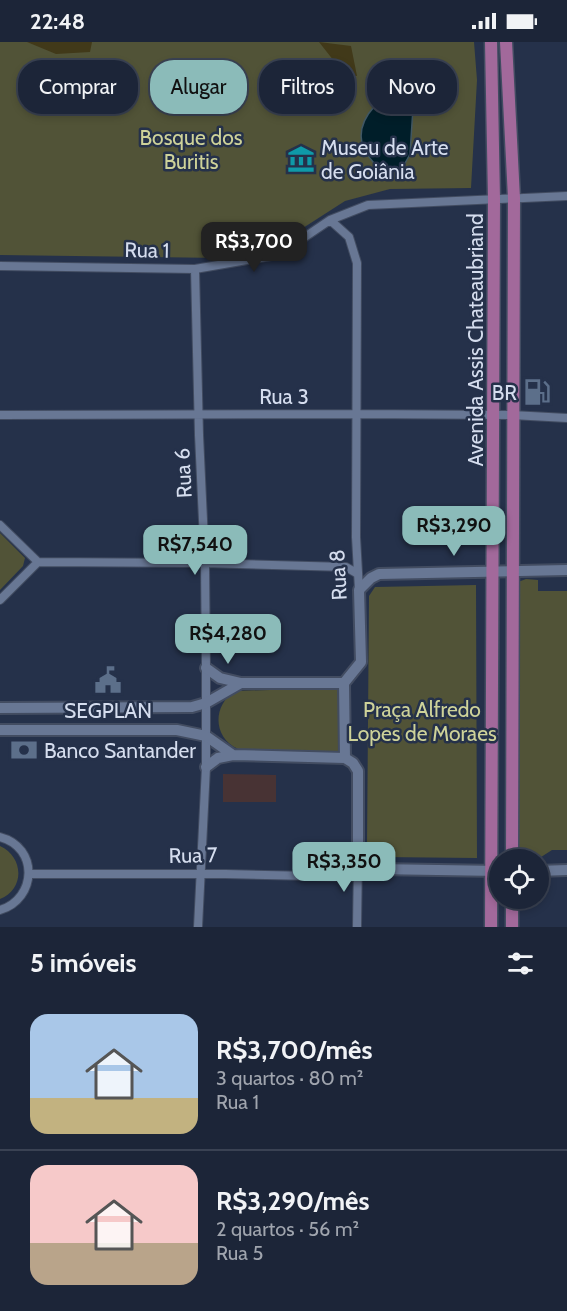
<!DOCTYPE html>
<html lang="pt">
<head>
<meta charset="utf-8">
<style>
	:root { --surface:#1c2538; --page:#293143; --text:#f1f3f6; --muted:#a0a5ae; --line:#3a4253; --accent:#8bbbb9 }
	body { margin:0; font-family:Cabin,sans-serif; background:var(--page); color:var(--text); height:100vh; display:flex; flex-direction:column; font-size:22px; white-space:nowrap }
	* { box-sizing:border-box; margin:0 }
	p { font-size:20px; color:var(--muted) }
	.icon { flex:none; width:33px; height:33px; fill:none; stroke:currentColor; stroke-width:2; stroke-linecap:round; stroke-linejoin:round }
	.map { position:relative; height:885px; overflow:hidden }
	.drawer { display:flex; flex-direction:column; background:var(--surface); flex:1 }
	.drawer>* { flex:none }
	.guide { position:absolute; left:18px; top:18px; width:531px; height:54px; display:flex; gap:12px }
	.tools { position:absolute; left:489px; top:807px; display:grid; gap:12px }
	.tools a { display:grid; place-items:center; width:60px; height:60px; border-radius:50%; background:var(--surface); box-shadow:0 3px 9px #0003,0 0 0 2px var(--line); font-size:30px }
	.price { position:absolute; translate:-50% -51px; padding:0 14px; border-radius:12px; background:var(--accent); color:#111; font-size:20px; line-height:39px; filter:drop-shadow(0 2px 3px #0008) }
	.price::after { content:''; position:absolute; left:50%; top:36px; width:18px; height:14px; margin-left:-9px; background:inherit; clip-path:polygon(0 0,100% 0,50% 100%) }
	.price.selected { background:#222; color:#fff }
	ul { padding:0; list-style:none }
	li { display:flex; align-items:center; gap:18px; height:150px; padding:0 30px }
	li+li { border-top:2px solid var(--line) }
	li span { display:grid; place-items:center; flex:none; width:168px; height:120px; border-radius:18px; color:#555 }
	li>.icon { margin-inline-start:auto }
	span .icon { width:72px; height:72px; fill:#fffc; stroke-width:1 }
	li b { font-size:26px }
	h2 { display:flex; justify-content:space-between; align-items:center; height:72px; padding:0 30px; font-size:26px }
	.pill { padding:0 21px; border-radius:24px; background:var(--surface); box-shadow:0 3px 9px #0003,0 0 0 2px var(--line); font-size:21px; line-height:54px }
	.pill.selected { background:var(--accent); color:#111 }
	.status { display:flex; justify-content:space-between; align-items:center; height:42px; padding:0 30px; background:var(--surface); direction:ltr }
	.status svg { height:16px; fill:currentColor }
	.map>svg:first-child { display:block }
</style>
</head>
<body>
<div class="status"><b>22:48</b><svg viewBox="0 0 49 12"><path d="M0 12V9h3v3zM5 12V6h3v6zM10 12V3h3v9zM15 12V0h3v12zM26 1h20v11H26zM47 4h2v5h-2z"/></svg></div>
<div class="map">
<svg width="567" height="885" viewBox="0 0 567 885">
	<rect width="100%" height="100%" fill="#25314a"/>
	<path fill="#483334" d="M223,732L276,733V760H223Z"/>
	<path fill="#515337" d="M0,0H474L477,38L471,146L390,147L345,159L275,204L222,216L0,213Z
		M0,491L25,516L23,524L0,548Z
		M526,537L538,538V549H567V808H552L538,817L517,816L518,540Z
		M476,543L477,816L380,815L367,805L369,554L375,545Z
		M335,646L339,647L340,710L238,707C212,695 213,663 235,649Z
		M0,804C24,815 25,847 0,857Z"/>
	<path fill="#413919" d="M27,0H92L90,10L56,12Z
		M319,0L351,4L357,34L345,33Z"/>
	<path fill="#001e29" stroke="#405764" stroke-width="1.5" d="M393,52L408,56L413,66L410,112L403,125L386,133C377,125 366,114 362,102C357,80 374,60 393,52Z"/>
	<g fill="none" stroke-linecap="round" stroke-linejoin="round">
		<defs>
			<path id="street" d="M330,178L349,195L357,221L356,495L359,548
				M0,224L195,227L271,214L296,201L330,178L368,163L567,154
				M195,227L199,393L205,521L206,626V725L198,885
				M0,373L356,372L512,373L567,376
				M0,483L38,520L0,558
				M38,520L205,521L346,525L358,532
				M0,795C39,805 37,857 0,868
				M29,832H225L357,835
				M357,885L358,817"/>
			<path id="secondary" d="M206,626L220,636L241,641
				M0,666L192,665L206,661L241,641H344
				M0,688H177L206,694L233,713L345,716L353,721L358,729V817L366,824L375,827L500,829
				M345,716L344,641L361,620L359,548L371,536L379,532L567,528
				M206,725L218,716L233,713
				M538,829L567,828"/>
			<path id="primary" d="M491,0L494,157L491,885
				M506,0L514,156L512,818
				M512,856V885"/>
		</defs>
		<use href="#street" stroke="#424c61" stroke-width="10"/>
		<use href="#secondary" stroke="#424c61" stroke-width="14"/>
		<use href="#primary" stroke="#424c61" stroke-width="15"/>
		<use href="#street" stroke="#687794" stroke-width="8"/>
		<use href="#secondary" stroke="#687794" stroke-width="10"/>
		<use href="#primary" stroke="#a2699b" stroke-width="12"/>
	</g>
	<defs>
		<symbol id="museum-bare" viewBox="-9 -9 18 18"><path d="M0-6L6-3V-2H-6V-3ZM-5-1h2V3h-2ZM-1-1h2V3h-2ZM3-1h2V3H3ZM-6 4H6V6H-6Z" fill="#0f9aa8" stroke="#25314a" stroke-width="2.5" paint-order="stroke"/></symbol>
		<symbol id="fuel-bare" viewBox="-9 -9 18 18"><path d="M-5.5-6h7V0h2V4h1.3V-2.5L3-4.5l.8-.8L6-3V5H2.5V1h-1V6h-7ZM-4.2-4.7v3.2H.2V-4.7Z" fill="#5c6f8a" stroke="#25314a" stroke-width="2.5" paint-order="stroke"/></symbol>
		<symbol id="civic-bare" viewBox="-9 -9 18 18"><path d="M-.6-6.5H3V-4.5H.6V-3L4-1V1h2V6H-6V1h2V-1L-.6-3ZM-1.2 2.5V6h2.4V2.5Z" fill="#5c6f8a" stroke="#25314a" stroke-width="2.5" paint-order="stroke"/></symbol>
		<symbol id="bank-bare" viewBox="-9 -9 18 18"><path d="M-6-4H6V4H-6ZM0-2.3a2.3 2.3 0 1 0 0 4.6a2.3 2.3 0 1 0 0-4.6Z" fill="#5c6f8a" stroke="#25314a" stroke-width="2.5" paint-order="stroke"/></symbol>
	</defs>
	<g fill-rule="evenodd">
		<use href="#museum-bare" x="282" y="98" width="38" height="38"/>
		<use href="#fuel-bare" x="518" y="331" width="38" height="38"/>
		<use href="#civic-bare" x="89" y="619" width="38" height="38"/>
		<use href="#bank-bare" x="5" y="689" width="38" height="38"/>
	</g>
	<g text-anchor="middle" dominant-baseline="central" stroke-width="5" stroke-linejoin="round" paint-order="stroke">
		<g font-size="21" fill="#ced299" stroke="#25314a">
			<text x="191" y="95">Bosque dos<tspan x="191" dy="24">Buritis</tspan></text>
			<text x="422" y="667">Praça Alfredo<tspan x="422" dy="24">Lopes de Moraes</tspan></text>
		</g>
		<g font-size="21" fill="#d5ddee" stroke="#25314a" text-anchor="start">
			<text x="321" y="105">Museu de Arte<tspan x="321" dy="24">de Goiânia</tspan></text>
			<text x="517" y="350" text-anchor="end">BR</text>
			<text x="108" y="668" text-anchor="middle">SEGPLAN</text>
			<text x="44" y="708">Banco Santander</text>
		</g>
		<g font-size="21" fill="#d5ddee" stroke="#25314a">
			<text transform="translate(147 208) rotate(1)">Rua 1</text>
			<text transform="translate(475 298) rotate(-90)">Avenida Assis Chateaubriand</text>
			<text x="284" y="354">Rua 3</text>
			<text transform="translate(183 431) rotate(-93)">Rua 6</text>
			<text transform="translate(338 533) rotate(-93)">Rua 8</text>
			<text transform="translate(193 813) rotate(-1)">Rua 7</text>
		</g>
	</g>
</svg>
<div class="tools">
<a><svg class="icon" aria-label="locate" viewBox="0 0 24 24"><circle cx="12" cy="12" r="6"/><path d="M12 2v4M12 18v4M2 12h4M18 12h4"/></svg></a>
</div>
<b class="price selected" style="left:254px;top:231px">R$3,700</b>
<b class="price" style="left:454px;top:515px">R$3,290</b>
<b class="price" style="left:195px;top:534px">R$7,540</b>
<b class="price" style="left:228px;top:623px">R$4,280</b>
<b class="price" style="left:344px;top:851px">R$3,350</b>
<div class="guide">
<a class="pill">Comprar</a>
<a class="pill selected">Alugar</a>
<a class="pill">Filtros</a>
<a class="pill">Novo</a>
</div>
</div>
<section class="drawer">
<h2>5 imóveis<svg class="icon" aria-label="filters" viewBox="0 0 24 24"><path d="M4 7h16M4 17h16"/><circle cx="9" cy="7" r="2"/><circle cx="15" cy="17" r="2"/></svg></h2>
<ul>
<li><span style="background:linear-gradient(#a9c7e8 70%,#c2b280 0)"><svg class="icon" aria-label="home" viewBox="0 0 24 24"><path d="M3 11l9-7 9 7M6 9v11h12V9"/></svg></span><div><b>R$3,700/mês</b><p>3 quartos · 80 m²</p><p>Rua 1</p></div></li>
<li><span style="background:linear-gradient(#f6c9c9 65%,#b9a48a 0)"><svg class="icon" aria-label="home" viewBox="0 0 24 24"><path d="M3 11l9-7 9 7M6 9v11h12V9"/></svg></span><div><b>R$3,290/mês</b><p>2 quartos · 56 m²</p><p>Rua 5</p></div></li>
</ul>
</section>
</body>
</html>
